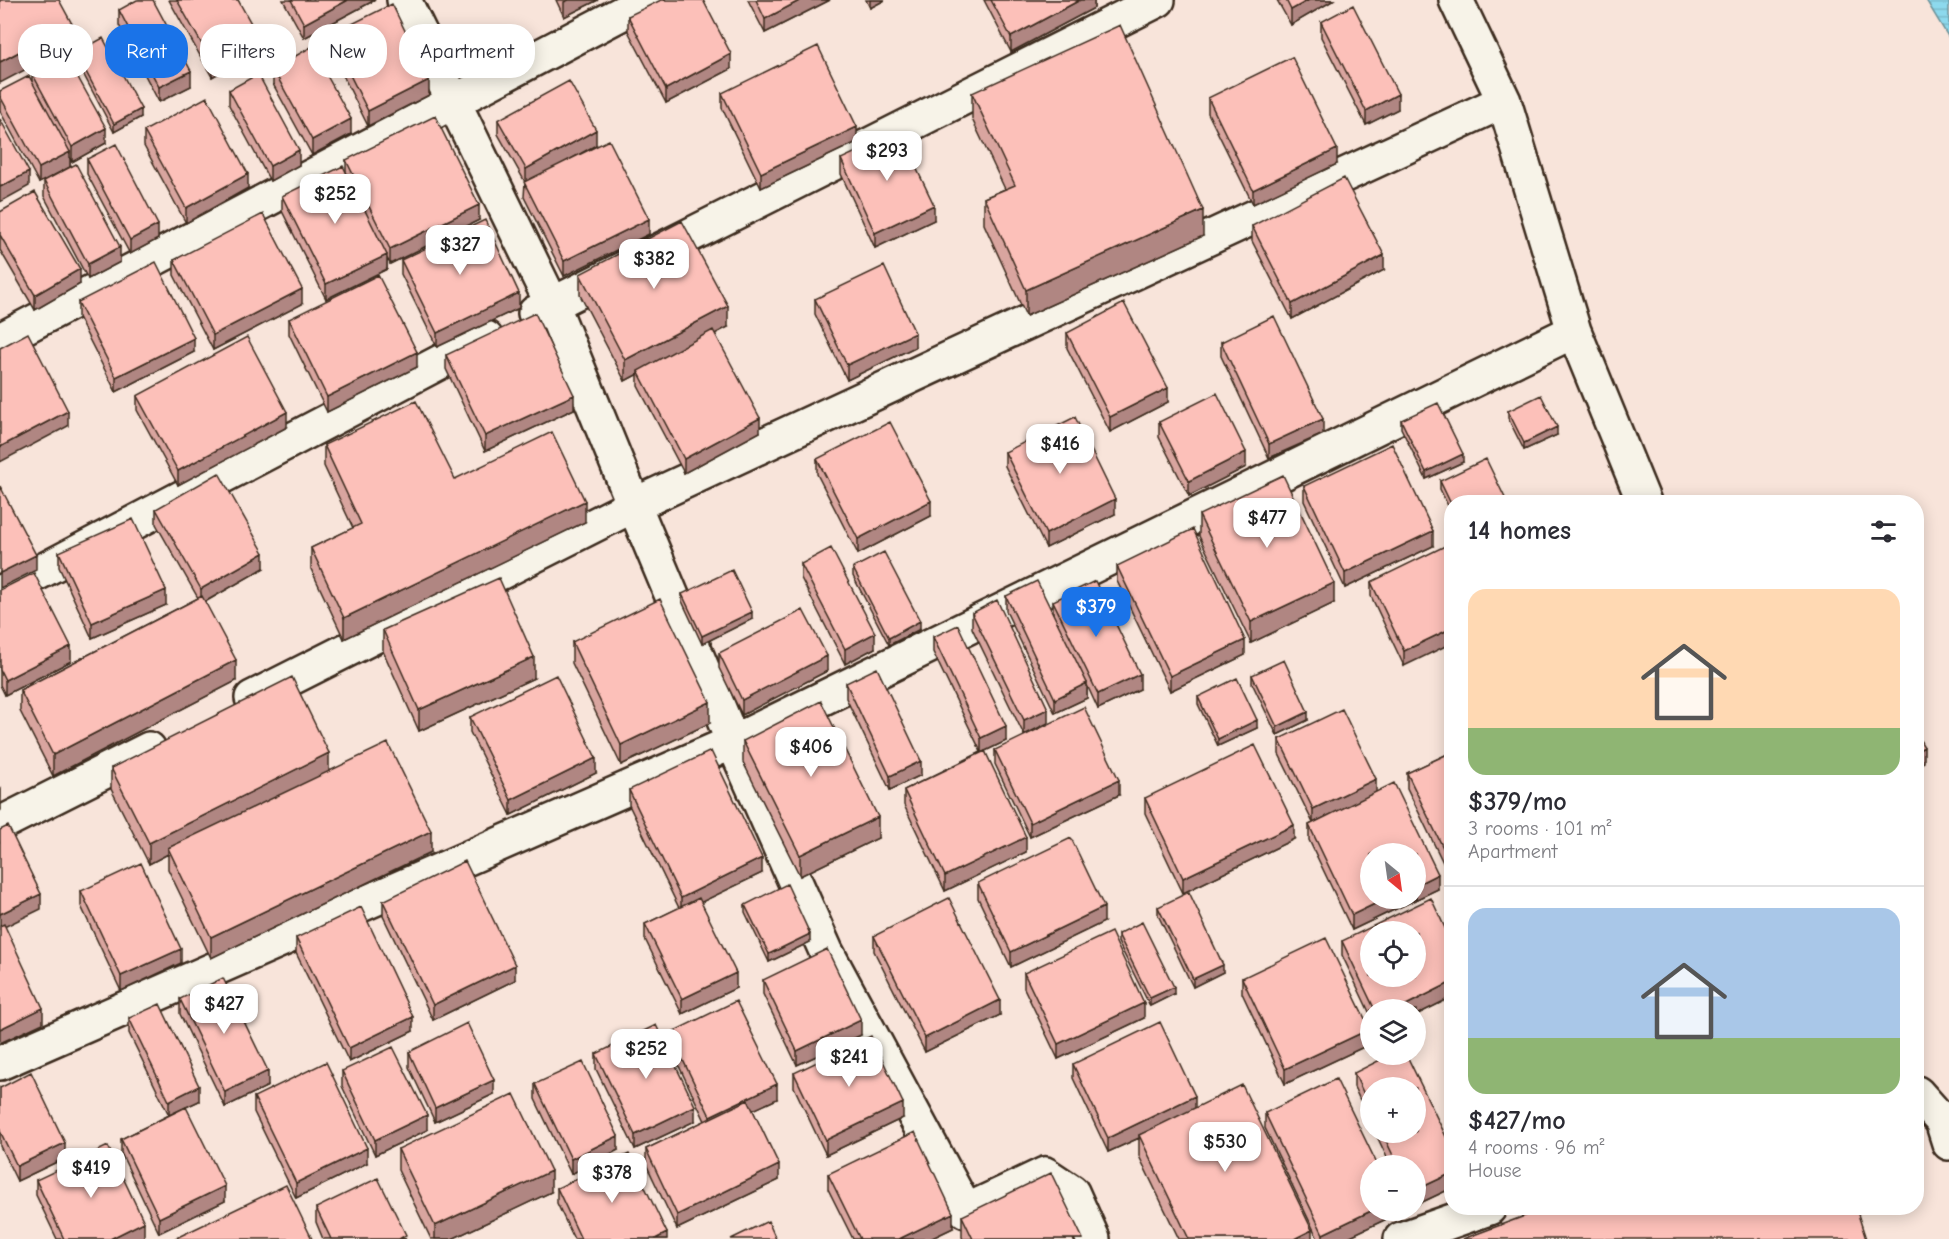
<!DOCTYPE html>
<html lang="en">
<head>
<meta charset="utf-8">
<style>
	:root { --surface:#fff; --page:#f7f7f7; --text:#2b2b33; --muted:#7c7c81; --line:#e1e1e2; --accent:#1a73e8 }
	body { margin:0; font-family:"Comic Neue",sans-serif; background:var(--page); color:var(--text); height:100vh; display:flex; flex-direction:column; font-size:22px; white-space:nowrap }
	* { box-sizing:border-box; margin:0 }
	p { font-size:20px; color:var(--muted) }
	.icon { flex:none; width:33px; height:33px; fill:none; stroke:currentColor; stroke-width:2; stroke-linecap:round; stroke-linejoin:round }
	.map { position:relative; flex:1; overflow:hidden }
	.sheet { position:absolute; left:1444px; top:495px; width:480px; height:720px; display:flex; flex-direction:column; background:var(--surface); border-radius:24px; box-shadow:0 3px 15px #0003 }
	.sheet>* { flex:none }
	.banner { position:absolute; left:18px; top:24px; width:570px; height:54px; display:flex; gap:12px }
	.needle { width:39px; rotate:151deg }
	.fabs { position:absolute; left:1360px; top:843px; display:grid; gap:12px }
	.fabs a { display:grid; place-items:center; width:66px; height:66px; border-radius:50%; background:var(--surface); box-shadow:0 3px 15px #0003; font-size:30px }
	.price { position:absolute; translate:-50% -51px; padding:0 14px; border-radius:12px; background:#fff; color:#222; font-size:20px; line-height:39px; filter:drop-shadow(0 2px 3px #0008) }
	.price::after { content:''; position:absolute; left:50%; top:36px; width:18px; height:14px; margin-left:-9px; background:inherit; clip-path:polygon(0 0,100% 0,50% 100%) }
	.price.active { background:var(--accent); color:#fff }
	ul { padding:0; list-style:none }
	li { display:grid; align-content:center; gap:12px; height:318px; padding:0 24px }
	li+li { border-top:2px solid var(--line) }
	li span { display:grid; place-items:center; height:186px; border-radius:18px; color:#555 }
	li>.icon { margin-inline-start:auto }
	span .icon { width:108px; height:108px; fill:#fffc; stroke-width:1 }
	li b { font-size:26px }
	h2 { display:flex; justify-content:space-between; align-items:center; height:72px; padding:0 24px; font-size:26px }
	.chip { padding:0 21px; border-radius:24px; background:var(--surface); box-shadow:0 3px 15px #0003; font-size:21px; line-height:54px }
	.chip.active { background:var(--accent); color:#fff }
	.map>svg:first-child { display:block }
</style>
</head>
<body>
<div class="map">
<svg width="1949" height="1239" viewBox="0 0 1949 1239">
	<defs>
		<pattern id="water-rules" width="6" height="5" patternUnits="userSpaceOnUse" patternTransform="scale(1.5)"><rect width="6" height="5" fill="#8dd9ed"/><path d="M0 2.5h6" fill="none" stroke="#7bbacb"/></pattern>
	</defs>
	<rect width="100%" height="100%" fill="#f8e4da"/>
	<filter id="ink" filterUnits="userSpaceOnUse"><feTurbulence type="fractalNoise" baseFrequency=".0167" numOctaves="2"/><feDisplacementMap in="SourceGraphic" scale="12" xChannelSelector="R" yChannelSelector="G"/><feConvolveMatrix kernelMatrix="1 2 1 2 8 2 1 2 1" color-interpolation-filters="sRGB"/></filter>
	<g filter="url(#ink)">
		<path fill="url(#water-rules)" stroke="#6c939a" stroke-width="1.5" d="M1926,0H1949V38Z"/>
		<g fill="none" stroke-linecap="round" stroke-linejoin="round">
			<defs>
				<path id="minor" d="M404,0L552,304L634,505L733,742L826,951L966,1211L1045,1174L1072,1192L1093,1239
					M1456,0L1504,101L1574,331L1644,502
					M535,313L1158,0
					M0,340L647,0
					M0,593L486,338
					M252,698L634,505L1504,101
					M0,824L149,749
					M0,1063L733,742L1574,331
					M1917,1093L1942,1121L1949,1143
					M1401,1239L1489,1208"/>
			</defs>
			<use href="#minor" stroke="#3b2a1e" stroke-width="38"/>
			<use href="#minor" stroke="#f7f3e8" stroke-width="33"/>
		</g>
		<path fill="#d9a59f" stroke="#3b2a1e" stroke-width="1.5" d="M169,0H238L258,51L212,77Z
			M283,0H375L304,38Z
			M556,0H598L564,17Z
			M748,0H830L765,33Z
			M866,0H885L870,8Z
			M984,0H1094V8L1011,52Z
			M1277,0H1334L1291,25Z
			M119,10L191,86L159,102L119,25Z
			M628,16L731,69L666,103L628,31Z
			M1321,22L1398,109L1366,125L1321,37Z
			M330,35L429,95L368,126L330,49Z
			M76,53L141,117L114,132L76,60Z
			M273,69L351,134L312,155L273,84Z
			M32,73L106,143L72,162L70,157V167L39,183L0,111V91L32,82Z
			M229,90L299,165L270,181L229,105Z
			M722,93L857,142L761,188L722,108Z
			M972,93L1203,236L1026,316L984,224V198L1005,189L972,119Z
			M1208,98L1337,164L1253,204L1208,113Z
			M498,120L596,145L570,159L649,234L564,276L524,197L525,182L498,134Z
			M144,131L248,188L186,223L144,146Z
			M87,159L158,239L130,254L87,174Z
			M841,159L934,220L875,248L841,174Z
			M346,160L479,220L390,264L387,258V269L326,299L282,211V196L346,173Z
			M44,181L120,262L88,279L44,196Z
			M0,212L80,284L35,310L0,250Z
			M1252,226L1384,270L1292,319L1252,241Z
			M174,260L302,304L213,350L174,275Z
			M401,260L519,308L437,347L401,274Z
			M580,274L728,327L715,333L760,432L684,473L638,386V374L625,381L580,295Z
			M815,299L915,347L847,380L815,314Z
			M78,302L194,352L116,392L78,317Z
			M289,319L417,367L327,412L289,334Z
			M1067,333L1168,402L1110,432L1067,348Z
			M1221,342L1323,434L1269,458L1221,356Z
			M446,355L574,409L485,451L446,369Z
			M137,396L287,427L178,485L137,410Z
			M1508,411L1557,435L1524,450L1508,418Z
			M1401,420L1463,462L1426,479L1401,428Z
			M1159,422L1246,467L1189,496L1159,437Z
			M324,445L455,479L585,522L344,639L311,569V548L353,528L324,466Z
			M1005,452L1115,514L1046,548L1005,466Z
			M817,459L931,516L858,554L817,474Z
			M1440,481L1452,502V514L1440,489Z
			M1304,486L1433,546L1345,588L1304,501Z
			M156,509L264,568L205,602L236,681L53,776L20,711V690L198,598L156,524Z
			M1199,515L1334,603L1251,643L1199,536Z
			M59,552L166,605L92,638L59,567Z
			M1452,555L1404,666L1371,596V582Z
			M801,564L875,648L845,664L801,578Z
			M1117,566L1245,655L1170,691L1117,581Z
			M853,568L920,629L889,645L853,576Z
			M0,590L71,661L5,695L0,685Z
			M682,594L752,619L702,644L682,601Z
			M1006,596L1053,614V601L1140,689L1098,709L1087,685V698L1055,713L1006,611Z
			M972,613L1048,709L1024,735L972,628Z
			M383,630L534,678L419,731L383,651Z
			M933,637L1006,741L985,751L1026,852L945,891L904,805V790L981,752L933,652Z
			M572,642L710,723L621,765L572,663Z
			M719,653L827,671L742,715L719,668Z
			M1252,675L1308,720L1277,735L1252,683Z
			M846,683L921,775L890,790L846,698Z
			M1198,697L1257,728L1218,746L1198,704Z
			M470,717L596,773L511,815L470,732Z
			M1279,739L1376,792L1438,889L1352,930L1309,840V825L1313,823L1279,754Z
			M743,741L878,838L800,876L743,762Z
			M995,750L1119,795L1030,837L995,764Z
			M1452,752L1450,877L1407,788V773Z
			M111,768L329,771L431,852L211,958L168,869V854L149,864L111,789Z
			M629,790L762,873L701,902L736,988L682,1014L645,939V924L679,908L629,805Z
			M1145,798L1294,839L1183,893L1145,813Z
			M1452,876V896L1450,892V877Z
			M978,883L1104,922L1011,967L978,898Z
			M81,891L181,963L121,991L81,906Z
			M383,901L515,980L433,1020L383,916Z
			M745,905L810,942L769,962L745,912Z
			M1158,907L1223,972L1193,987L1158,915Z
			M1118,934L1174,994L1150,1006L1118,942Z
			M874,936L1000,1015L925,1052L874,951Z
			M296,938L413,1031L349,1062L296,953Z
			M1342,941L1452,943V997L1416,1015V1010H1371V1016L1342,955Z
			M1024,973L1144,1018L1058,1059L1024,988Z
			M1242,978L1370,1044L1285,1084L1242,993Z
			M763,980L861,1035L797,1065L763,994Z
			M180,999L268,1086L225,1107L180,1014Z
			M129,1018L199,1101L173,1113L225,1201L159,1233L121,1153V1139L169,1115L129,1033Z
			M670,1033L777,1099L753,1110L779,1180L677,1229L646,1164V1149L705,1121L670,1047Z
			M409,1052L494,1094L435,1122L409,1067Z
			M596,1054L695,1121L635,1149L596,1069Z
			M1073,1064L1195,1108L1312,1239H1179L1139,1156V1138L1108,1152L1073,1078Z
			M342,1071L427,1130L375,1155L342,1086Z
			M794,1073L903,1118L826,1155L794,1087Z
			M1354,1073L1452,1149V1188L1416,1205V1166H1391L1375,1132H1416L1371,1088V1124L1354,1087Z
			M535,1084L618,1150L571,1174L535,1099Z
			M0,1088L65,1158L17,1181L0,1146Z
			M254,1097L367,1163L296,1198L254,1112Z
			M1265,1113L1395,1210V1215L1344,1239H1318L1265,1128Z
			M398,1149L551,1192L452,1239H431L398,1170Z
			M828,1174L953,1228L930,1239H853L828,1189Z
			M36,1180L144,1237L140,1239H57L36,1195Z
			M557,1188L667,1239H574L557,1203Z
			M316,1208L406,1239H323L316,1222Z
			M962,1216L1083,1239H963L962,1237Z"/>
		<path fill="#b08682" stroke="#3b2a1e" stroke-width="1.5" d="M348,0H375L304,38V24Z
			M569,0H598L564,17V2Z
			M801,0H830L765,33V19Z
			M870,0H885L870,8Z
			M1080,0H1094V8L1011,52V37Z
			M1309,0H1334L1291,25V10Z
			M72,24V45L0,83V62Z
			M258,36V51L212,77V62Z
			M731,54V69L666,103V89Z
			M191,71V86L159,102V87Z
			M429,80V95L368,126V111Z
			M1398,94V109L1366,125V111Z
			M141,109V117L114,132V124Z
			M351,119V134L312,155V140Z
			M857,127V142L761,188V173Z
			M106,128V143L72,162V147Z
			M596,130V145L526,184V169Z
			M1337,149V164L1253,204V190Z
			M299,150V165L270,181V166Z
			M70,152V167L39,183V168Z
			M29,172V186L0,202V187Z
			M248,174V188L186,223V208Z
			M479,205V220L390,264V249Z
			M934,205V220L875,248V233Z
			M1203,210V236L1026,316V290Z
			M649,219V234L564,276V261Z
			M158,225V239L130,254V240Z
			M120,247V262L88,279V264Z
			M387,255V269L326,299V284Z
			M1384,255V270L1292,319V304Z
			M80,269V284L35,310V295Z
			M302,289V304L213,350V335Z
			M519,293V308L437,347V333Z
			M728,306V327L639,374L638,371V374L625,381V360Z
			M915,333V347L847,380V365Z
			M194,338V352L116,392V377Z
			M417,352V367L327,412V397Z
			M1168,388V402L1110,432V417Z
			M574,395V409L485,451V436Z
			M68,411V426L0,462V447Z
			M287,412V427L178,485V471Z
			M760,418V432L684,473V459Z
			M1323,419V434L1269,458V444Z
			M1557,427V435L1524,450V443Z
			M1246,452V467L1189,496V481Z
			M1463,454V462L1426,479V472Z
			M1115,499V514L1046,548V534Z
			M585,501V522L344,639V618Z
			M931,501V516L858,554V539Z
			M1433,531V546L1345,588V573Z
			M264,553V568L201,604V589Z
			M36,555V570L0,588V573Z
			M1334,583V603L1251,643V622Z
			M166,590V605L92,638V623Z
			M752,612V619L702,644V636Z
			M920,621V629L889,645V638Z
			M1452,628V643L1404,666V651Z
			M875,633V648L845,664V649Z
			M1245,640V655L1170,691V676Z
			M71,646V661L5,695V680Z
			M827,656V671L742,715V700Z
			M534,657V678L419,731V710Z
			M236,660V681L53,776V755Z
			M1140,674V689L1098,709V694Z
			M1087,683V698L1055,713V699Z
			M710,702V723L621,765V745Z
			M1048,709V723L1024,735V720Z
			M1308,712V720L1277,735V727Z
			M1257,720V728L1218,746V739Z
			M1006,726V741L981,753V738Z
			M1924,747V762L1917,766V751Z
			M329,753V774L168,848V854L149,864V843Z
			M596,758V773L511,815V800Z
			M921,761V775L890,790V776Z
			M1376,779V793L1313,823V809Z
			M1119,780V795L1030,837V823Z
			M1,789V810L0,811V790Z
			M878,817V838L800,876V855Z
			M1294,825V839L1183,893V878Z
			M431,831V852L211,958V937Z
			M1026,837V852L945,891V876Z
			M762,858V873L681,912V898Z
			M1452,861V876L1450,877V862Z
			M1438,874V889L1352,930V915L1387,898H1416V885Z
			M41,894V909L0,929V914Z
			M1104,907V922L1011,967V952Z
			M810,934V942L769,962V954Z
			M181,949V963L121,991V976Z
			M515,965V980L433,1020V1005Z
			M1223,965V972L1193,987V979Z
			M736,973V988L682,1014V999Z
			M1452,982V997L1416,1015V1010H1396Z
			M1174,987V994L1150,1006V998Z
			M1000,1000V1015L925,1052V1038Z
			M1144,1003V1018L1058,1059V1044Z
			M43,1008V1023L0,1043V1029Z
			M413,1017V1031L349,1062V1048Z
			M861,1020V1035L797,1065V1051Z
			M1370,1029V1044L1285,1084V1069Z
			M268,1071V1086L225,1107V1092Z
			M494,1080V1094L435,1122V1108Z
			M777,1084V1099L710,1130V1116Z
			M199,1086V1101L169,1115V1101Z
			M1195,1096V1111L1139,1135V1138L1108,1152V1138Z
			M903,1103V1118L826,1155V1140Z
			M695,1106V1121L635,1149V1135Z
			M427,1115V1130L375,1155V1140Z
			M618,1136V1150L571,1174V1159Z
			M65,1143V1158L17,1181V1166Z
			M367,1148V1163L296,1198V1183Z
			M779,1165V1180L677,1229V1215Z
			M551,1171V1192L452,1239H435V1226Z
			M1452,1173V1188L1416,1205V1190Z
			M225,1186V1201L159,1233V1218Z
			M1373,1210H1395V1215L1344,1239H1323V1234Z
			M953,1213V1228L930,1239H899Z
			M144,1222V1237L140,1239H110Z
			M1312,1230V1239H1294Z
			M667,1233V1239H655Z"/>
		<path fill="#fcc0b9" stroke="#3b2a1e" stroke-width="1.5" fill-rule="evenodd" d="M0,0H59L72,24L0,62Z
			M137,0H153L191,71L159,87L119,10Z
			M177,0H238L258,36L212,62Z
			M291,0H348L304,24Z
			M661,0H703L731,54L666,89L628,16Z
			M756,0H801L765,19Z
			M991,0H1080L1011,37Z
			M1286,0H1309L1291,10Z
			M392,4L429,80L368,111L330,35Z
			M1353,5L1398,94L1366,111L1321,22Z
			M1120,25L1203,210L1026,290L984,198L1015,185L972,93Z
			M103,38L141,109L114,124L76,53Z
			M818,46L857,127L761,173L722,93Z
			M311,47L351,119L312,140L273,69Z
			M65,54L106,128L72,147L32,73Z
			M1292,57L1337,149L1253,190L1208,98Z
			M258,74L299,150L270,166L229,90Z
			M29,76L70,152L39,168L0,96V91Z
			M569,81L596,130L526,169L498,120Z
			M207,97L248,174L186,208L144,131Z
			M435,116L479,205L390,249L346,160Z
			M0,119L29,172L0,187Z
			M899,132L934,205L875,233L841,159Z
			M609,140L649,219L564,261L524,182Z
			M116,144L158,225L130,240L87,159Z
			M76,164L120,247L88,264L44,181Z
			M343,166L387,255L326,284L282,196Z
			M1344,178L1384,255L1292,304L1252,226Z
			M35,192L80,269L35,295L0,235V212Z
			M263,214L302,289L213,335L174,260Z
			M485,220L519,293L437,333L401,260Z
			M682,221L728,306L625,360L580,274Z
			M156,262L194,338L116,377L78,302Z
			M884,266L915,333L847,365L815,299Z
			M378,275L417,352L327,397L289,319Z
			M1124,303L1168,388L1110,417L1067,333Z
			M535,313L574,395L485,436L446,355Z
			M1274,316L1323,419L1269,444L1221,342Z
			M713,330L760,418L684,459L638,371Z
			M28,333L68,411L0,447V348Z
			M247,337L287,412L178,471L137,396Z
			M1217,393L1246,452L1189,481L1159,422Z
			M1541,395L1557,427L1524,443L1508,411Z
			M416,401L455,479L552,432L585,501L344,618L311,548L361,524L324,445Z
			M1438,403L1463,454L1426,472L1401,420Z
			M1075,417L1115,499L1046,534L1005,452Z
			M890,422L931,501L858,539L817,459Z
			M1392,444L1433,531L1345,573L1304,486Z
			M1486,459L1507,502H1452V506L1440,481Z
			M219,473L264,553L201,589L156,509Z
			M1283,475L1334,583L1251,622L1199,515Z
			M0,486L36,555L0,573Z
			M133,519L166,590L92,623L59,552Z
			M1193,529L1245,640L1170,676L1117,566Z
			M1447,545L1452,555V628L1404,651L1371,582Z
			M831,548L875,633L845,649L801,564Z
			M884,552L920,621L889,638L853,568Z
			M732,570L752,612L702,636L682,594Z
			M34,573L71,646L5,680L0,670V590Z
			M499,578L534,657L419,710L383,630Z
			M1037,581L1087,683L1055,699L1006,596Z
			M1095,581L1140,674L1098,694L1053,601Z
			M202,596L236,660L53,755L20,690Z
			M660,599L710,702L621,745L572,642Z
			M997,600L1048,709L1024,720L972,613Z
			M803,610L827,656L742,700L719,653Z
			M958,625L1006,726L981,738L933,637Z
			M1284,660L1308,712L1277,727L1252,675Z
			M877,668L921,761L890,776L846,683Z
			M556,675L596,758L511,800L470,717Z
			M292,677L329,753L149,843L111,768Z
			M1237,678L1257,720L1218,739L1198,697Z
			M821,701L878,817L800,855L743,741Z
			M1084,707L1119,780L1030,823L995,750Z
			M1342,709L1376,779L1313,809L1279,739Z
			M1917,735L1924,747L1917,751Z
			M388,743L431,831L211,937L168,848Z
			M1255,745L1294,825L1183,878L1145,798Z
			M711,751L762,858L681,898L629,790Z
			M985,751L1026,837L945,876L904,790Z
			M1452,752V861L1450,862L1407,773Z
			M1394,783L1438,874L1416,885V854H1371V898H1387L1352,915L1309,825Z
			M8,826L41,894L0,914V830Z
			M1071,838L1104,907L1011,952L978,883Z
			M465,861L515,965L433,1005L383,901Z
			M141,863L181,949L121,976L81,891Z
			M787,884L810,934L769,954L745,905Z
			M1189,892L1223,965L1193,979L1158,907Z
			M699,898L736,973L682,999L645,924Z
			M949,898L1000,1000L925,1038L874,936Z
			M1431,898L1452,943V982L1396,1010H1375L1342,941ZM1371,932H1416V976H1371Z
			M361,907L413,1017L349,1048L296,938Z
			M1142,922L1174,987L1150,998L1118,934Z
			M4,924L43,1008L0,1029V926Z
			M1111,932L1144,1003L1058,1044L1024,973Z
			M1326,938L1370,1029L1285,1069L1242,978Z
			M827,949L861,1020L797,1051L763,980Z
			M223,978L268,1071L225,1092L180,999Z
			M736,1001L777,1084L710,1116L670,1033Z
			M160,1004L199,1086L169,1101L129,1018Z
			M1160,1022L1195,1096L1108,1138L1073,1064Z
			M467,1023L494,1080L435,1108L409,1052Z
			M656,1025L695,1106L635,1135L596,1054Z
			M871,1036L903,1103L826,1140L794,1073Z
			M393,1047L427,1115L375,1140L342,1071Z
			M1392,1054H1406L1452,1149V1173L1416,1190V1166H1398L1382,1132H1416V1088H1371V1109L1354,1073Z
			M326,1062L367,1148L296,1183L254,1097Z
			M583,1062L618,1136L571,1159L535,1084Z
			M31,1072L65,1143L17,1166L0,1131V1088Z
			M1336,1079L1378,1166H1371V1210H1373L1323,1234L1265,1113Z
			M1242,1085L1312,1230L1294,1239H1189L1139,1135Z
			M514,1094L551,1171L435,1226L398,1149Z
			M748,1100L779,1165L677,1215L646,1149Z
			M186,1107L225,1186L159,1218L121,1139Z
			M915,1132L953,1213L899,1239H860L828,1174Z
			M108,1146L144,1222L110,1239H64L36,1180Z
			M629,1154L667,1233L655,1239H581L557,1188Z
			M1051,1173L1083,1239H973L962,1216Z
			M378,1178L406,1235L399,1239H331L316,1208Z
			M286,1185L312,1239H174Z
			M1546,1208H1856L1866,1239H1463Z
			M768,1221L776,1239H731Z"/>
	</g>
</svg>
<div class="fabs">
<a><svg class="needle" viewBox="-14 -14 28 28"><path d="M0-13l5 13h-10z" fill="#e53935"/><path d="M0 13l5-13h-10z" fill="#7c7c81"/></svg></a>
<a><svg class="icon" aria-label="locate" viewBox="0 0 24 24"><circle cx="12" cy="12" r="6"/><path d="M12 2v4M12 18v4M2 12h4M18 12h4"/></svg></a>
<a><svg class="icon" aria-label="layers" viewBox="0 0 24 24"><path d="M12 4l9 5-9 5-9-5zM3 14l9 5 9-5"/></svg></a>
<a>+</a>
<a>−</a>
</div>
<b class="price" style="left:887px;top:182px">$293</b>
<b class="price" style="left:335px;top:225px">$252</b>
<b class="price" style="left:460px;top:276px">$327</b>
<b class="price" style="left:654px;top:290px">$382</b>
<b class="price" style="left:1060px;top:475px">$416</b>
<b class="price" style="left:1267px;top:549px">$477</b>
<b class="price active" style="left:1096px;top:638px">$379</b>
<b class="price" style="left:811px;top:778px">$406</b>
<b class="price" style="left:224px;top:1035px">$427</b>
<b class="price" style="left:646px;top:1080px">$252</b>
<b class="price" style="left:849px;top:1088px">$241</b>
<b class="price" style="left:1225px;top:1173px">$530</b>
<b class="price" style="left:91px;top:1199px">$419</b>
<b class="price" style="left:612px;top:1204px">$378</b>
<div class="banner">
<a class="chip">Buy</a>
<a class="chip active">Rent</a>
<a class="chip">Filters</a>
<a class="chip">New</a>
<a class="chip">Apartment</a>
</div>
<section class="sheet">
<h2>14 homes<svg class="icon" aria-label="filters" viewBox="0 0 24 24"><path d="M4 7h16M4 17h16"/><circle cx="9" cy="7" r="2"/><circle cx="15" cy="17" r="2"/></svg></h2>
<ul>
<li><span style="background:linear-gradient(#ffd9b3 75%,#8fb573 0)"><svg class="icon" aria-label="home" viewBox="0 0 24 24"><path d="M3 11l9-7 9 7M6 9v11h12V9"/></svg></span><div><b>$379/mo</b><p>3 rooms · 101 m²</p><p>Apartment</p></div></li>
<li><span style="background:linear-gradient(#a9c7e8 70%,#8fb573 0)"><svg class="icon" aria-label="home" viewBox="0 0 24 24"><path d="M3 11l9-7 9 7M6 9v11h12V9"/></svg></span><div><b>$427/mo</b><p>4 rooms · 96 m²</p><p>House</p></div></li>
</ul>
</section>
</div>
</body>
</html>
